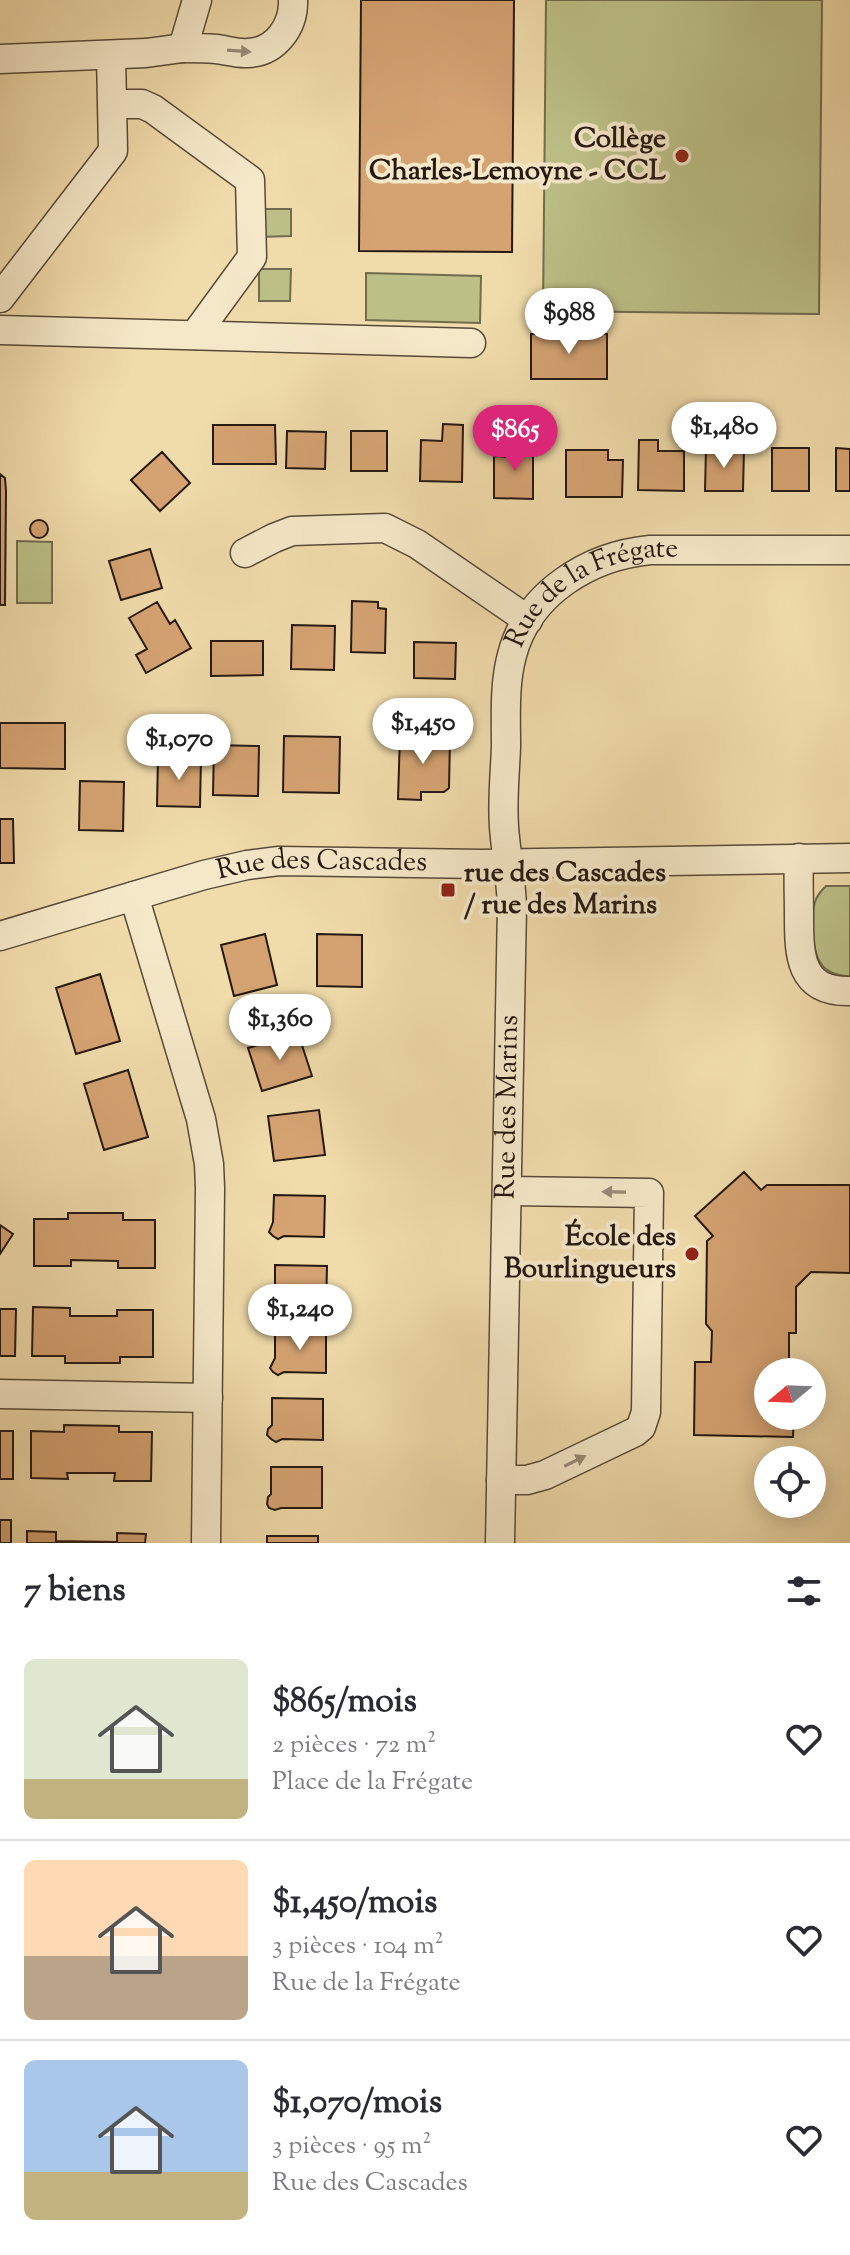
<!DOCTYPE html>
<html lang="fr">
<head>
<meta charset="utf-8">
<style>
	:root { --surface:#fff; --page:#f7f7f7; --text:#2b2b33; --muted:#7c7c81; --line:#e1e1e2; --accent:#db2777 }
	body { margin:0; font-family:"Sorts Mill Goudy",serif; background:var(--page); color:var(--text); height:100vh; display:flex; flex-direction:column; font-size:30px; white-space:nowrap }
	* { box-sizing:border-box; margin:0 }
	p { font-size:26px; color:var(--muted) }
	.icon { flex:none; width:44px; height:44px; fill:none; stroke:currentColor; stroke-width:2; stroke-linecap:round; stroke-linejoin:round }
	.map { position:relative; height:1543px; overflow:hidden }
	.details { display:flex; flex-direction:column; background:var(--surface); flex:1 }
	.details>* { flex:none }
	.needle { width:52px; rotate:251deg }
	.buttons { position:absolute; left:754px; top:1358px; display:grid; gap:16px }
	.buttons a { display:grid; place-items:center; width:72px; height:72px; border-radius:50%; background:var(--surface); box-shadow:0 4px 20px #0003; font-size:40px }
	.price { position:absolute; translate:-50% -68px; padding:0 18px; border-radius:28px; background:#fff; color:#222; font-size:26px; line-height:52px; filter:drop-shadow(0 2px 4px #0008) }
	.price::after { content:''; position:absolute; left:50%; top:48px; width:24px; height:18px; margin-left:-12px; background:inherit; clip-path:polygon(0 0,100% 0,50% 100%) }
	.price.selected { background:var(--accent); color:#fff }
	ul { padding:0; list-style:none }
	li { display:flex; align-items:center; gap:24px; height:200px; padding:0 24px }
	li+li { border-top:2px solid var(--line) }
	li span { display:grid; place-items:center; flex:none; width:224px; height:160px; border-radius:12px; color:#555 }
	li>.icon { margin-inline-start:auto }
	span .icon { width:96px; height:96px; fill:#fffc; stroke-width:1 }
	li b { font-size:34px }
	h2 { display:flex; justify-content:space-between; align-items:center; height:96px; padding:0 24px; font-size:34px }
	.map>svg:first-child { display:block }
</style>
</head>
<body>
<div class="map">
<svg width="850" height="1543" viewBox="0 0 850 1543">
	<rect width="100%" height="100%" fill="#f0dbaa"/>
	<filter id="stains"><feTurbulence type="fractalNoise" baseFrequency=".0025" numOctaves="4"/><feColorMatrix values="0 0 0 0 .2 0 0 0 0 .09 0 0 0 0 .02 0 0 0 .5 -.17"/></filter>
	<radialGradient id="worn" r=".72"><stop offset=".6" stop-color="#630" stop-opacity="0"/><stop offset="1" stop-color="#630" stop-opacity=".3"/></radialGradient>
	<path fill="#bcc087" stroke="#716c4c" stroke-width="2" d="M546,0H822L819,314L543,311Z
		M258,209H291V236L258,237Z
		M259,269H291L290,301H259Z
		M366,273L481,276L480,323L366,320Z
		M17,541L52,542V603H17Z
		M826,886H850V977C841,975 833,975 826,969C811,958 810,918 815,902C817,895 821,891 826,886Z"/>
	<path fill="#d5a372" stroke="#261912" stroke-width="2" d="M361,0H514L512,252L359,251Z
		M531,334H607V379H531Z
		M443,424L463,425L462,482L420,481L421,440L442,441Z
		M213,425H275L276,464H213Z
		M287,431L326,432L325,469L286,468Z
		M351,431H387V471H351Z
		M639,440H658V451H684V491L638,490Z
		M512,442L533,443V499L494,498V456L511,457Z
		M706,448L744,449L743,491H705Z
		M772,448H809V491H772Z
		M836,448L850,449V491H836Z
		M566,450H608V460H623L622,497H566Z
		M162,452L190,483L160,511L131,480Z
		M0,474L5,478L6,491L5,605H0Z
		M30 529a9 9 0 1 1 18 0a9 9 0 1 1-18 0Z
		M150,549L162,588L121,600L109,561Z
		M352,601L378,602V608L386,609L385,653L351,652Z
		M157,602L170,624L175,620L191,648L146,673L136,655L147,649L129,618Z
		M292,625L335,626L334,670L291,669Z
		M211,641H263V675L211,676Z
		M414,642L456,643L455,679L414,678Z
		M0,723H65V769L0,768Z
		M400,735L450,737L449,788L444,792H421V800L398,799Z
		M284,736L340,737L339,793L283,792Z
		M214,745L259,746L258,796L213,795Z
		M158,756L201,757L200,807L157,806Z
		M80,781L124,782L123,831L79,830Z
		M0,819H13L14,863H0Z
		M265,934L277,985L234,996L221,945Z
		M317,934L362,935V987L317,986Z
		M100,974L120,1041L76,1054L56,988Z
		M298,1033L312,1076L262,1091L248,1048Z
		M128,1070L148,1137L104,1150L84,1084Z
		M319,1110L325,1155L274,1161L268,1116Z
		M744,1172L761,1190L767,1185H850V1273L811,1272L796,1287V1333H789V1361H795V1372H768V1416H794L793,1437L694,1435L695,1362H711L712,1331L706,1324L707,1241L713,1236L695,1216Z
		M274,1195L325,1196L324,1237L284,1236L278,1239L273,1236L269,1232L273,1222Z
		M68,1213H123V1220H155V1268H118V1261L71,1260V1266H34V1219H68Z
		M0,1225L13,1234L0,1254Z
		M275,1265L327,1266L326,1307L285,1306L279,1309L274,1306L271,1302L272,1295L275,1292Z
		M33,1307L70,1308V1316H117V1310H153V1357H120V1363H65V1356H32Z
		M0,1309H16L15,1356H0Z
		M275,1331L326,1332V1373L284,1372L278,1375L273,1372L270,1368L275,1358Z
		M272,1398L323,1399V1440L282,1439L276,1442L271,1439L267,1435L268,1429L272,1425Z
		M64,1425L119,1426V1432H152L151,1481H114L115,1473H67L68,1479L31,1478V1431L64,1432Z
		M0,1431H13V1479H0Z
		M271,1467H322V1508H281L275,1510L269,1508L267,1504L268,1497L271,1494Z
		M0,1520H11V1543H0Z
		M27,1531L56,1532V1541L117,1542V1533L146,1534L145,1543H27Z
		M267,1536H318V1543H267Z"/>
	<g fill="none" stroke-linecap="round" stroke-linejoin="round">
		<defs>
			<g id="minor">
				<path d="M197,0L183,48C194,48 205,48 216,49C226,50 237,54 248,53C276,52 294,26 293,0"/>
				<path d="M0,59L146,53L183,48"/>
				<path d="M113,104H142L153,109L250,180L252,257L195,335"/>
				<path d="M0,298L113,151L111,55"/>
				<path d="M0,330L471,343"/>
				<path d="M245,553L274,538L292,531L385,528L417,544L528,620"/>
				<path d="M799,858C798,877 799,896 799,915C799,955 799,992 850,991"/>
				<path d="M134,896L201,1119L209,1164L210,1188L206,1543"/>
				<path id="s1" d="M0,936L204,875L247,865L279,861L482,864L850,858"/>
				<path d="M0,1394L208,1398"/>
				<path d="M501,1480H527L545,1475L635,1432L641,1427L646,1412L649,1193L507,1191"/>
				<path id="s2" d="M500,1543L512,906C511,880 506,853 504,827C502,800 505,773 506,747C506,717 504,684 512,655C528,593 589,556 650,550H850"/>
			</g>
		</defs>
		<use href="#minor" stroke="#584a38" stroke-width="31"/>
		<use href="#minor" stroke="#f5e8c8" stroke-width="28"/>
	</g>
	<defs><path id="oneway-solid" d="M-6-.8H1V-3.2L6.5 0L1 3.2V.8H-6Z" transform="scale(2)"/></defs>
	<g fill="#988b76">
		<use href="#oneway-solid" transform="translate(239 51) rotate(4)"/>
		<use href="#oneway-solid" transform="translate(614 1192) rotate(-179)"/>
		<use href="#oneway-solid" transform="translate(575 1461) rotate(-26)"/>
	</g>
	<g fill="#8f2418" stroke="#f5e8c8" stroke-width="3">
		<circle cx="682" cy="156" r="8"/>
		<rect x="440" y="882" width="16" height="16" rx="4"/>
		<circle cx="692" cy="1254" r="8"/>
	</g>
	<g text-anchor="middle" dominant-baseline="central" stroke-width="8" stroke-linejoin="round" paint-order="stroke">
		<g font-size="28" font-weight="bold" fill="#261912" stroke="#f5e8c8" text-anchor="end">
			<text x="666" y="140">Collège<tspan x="666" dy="32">Charles-Lemoyne - CCL</tspan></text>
			<text x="464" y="874" text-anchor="start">rue des Cascades<tspan x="464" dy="32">/ rue des Marins</tspan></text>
			<text x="676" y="1238">École des<tspan x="676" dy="32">Bourlingueurs</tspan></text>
		</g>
		<g font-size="28" fill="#261912" stroke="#f5e8c8">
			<text stroke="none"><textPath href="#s2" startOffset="1000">Rue de la Frégate</textPath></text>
			<text stroke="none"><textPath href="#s1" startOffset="332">Rue des Cascades</textPath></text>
			<text stroke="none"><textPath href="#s2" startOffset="436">Rue des Marins</textPath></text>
		</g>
	</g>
	<rect width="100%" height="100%" filter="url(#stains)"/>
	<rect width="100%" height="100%" fill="url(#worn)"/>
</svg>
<div class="buttons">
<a><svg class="needle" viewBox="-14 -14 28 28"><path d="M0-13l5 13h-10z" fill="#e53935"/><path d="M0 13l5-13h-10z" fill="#7c7c81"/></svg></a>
<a><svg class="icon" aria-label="locate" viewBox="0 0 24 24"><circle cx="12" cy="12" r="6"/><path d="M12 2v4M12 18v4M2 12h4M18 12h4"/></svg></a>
</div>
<b class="price" style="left:569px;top:356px">$988</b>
<b class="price" style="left:724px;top:470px">$1,480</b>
<b class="price selected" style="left:515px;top:473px">$865</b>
<b class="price" style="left:423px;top:766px">$1,450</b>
<b class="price" style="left:179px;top:782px">$1,070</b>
<b class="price" style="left:280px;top:1062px">$1,360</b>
<b class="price" style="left:300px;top:1352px">$1,240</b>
</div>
<section class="details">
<h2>7 biens<svg class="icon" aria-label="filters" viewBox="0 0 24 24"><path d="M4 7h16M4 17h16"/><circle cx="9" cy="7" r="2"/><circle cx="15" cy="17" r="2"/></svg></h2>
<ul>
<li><span style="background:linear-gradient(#dfe7d0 75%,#c2b280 0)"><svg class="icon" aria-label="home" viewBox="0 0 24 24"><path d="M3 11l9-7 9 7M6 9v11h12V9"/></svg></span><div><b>$865/mois</b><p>2 pièces · 72 m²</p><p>Place de la Frégate</p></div><svg class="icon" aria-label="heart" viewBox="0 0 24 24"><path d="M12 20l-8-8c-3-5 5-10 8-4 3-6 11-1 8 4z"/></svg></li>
<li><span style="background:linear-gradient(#ffd9b3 60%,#b9a48a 0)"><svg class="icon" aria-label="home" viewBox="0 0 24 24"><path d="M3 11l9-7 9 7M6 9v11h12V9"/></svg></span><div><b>$1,450/mois</b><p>3 pièces · 104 m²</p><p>Rue de la Frégate</p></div><svg class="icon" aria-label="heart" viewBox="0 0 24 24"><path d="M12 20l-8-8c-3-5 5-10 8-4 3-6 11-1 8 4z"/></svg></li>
<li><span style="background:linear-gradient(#a9c7e8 70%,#c2b280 0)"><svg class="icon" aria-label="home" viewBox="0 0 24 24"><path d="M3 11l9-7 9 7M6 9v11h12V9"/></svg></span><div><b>$1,070/mois</b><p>3 pièces · 95 m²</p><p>Rue des Cascades</p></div><svg class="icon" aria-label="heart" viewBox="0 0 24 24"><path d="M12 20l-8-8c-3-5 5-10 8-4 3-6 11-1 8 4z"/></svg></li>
</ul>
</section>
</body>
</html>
